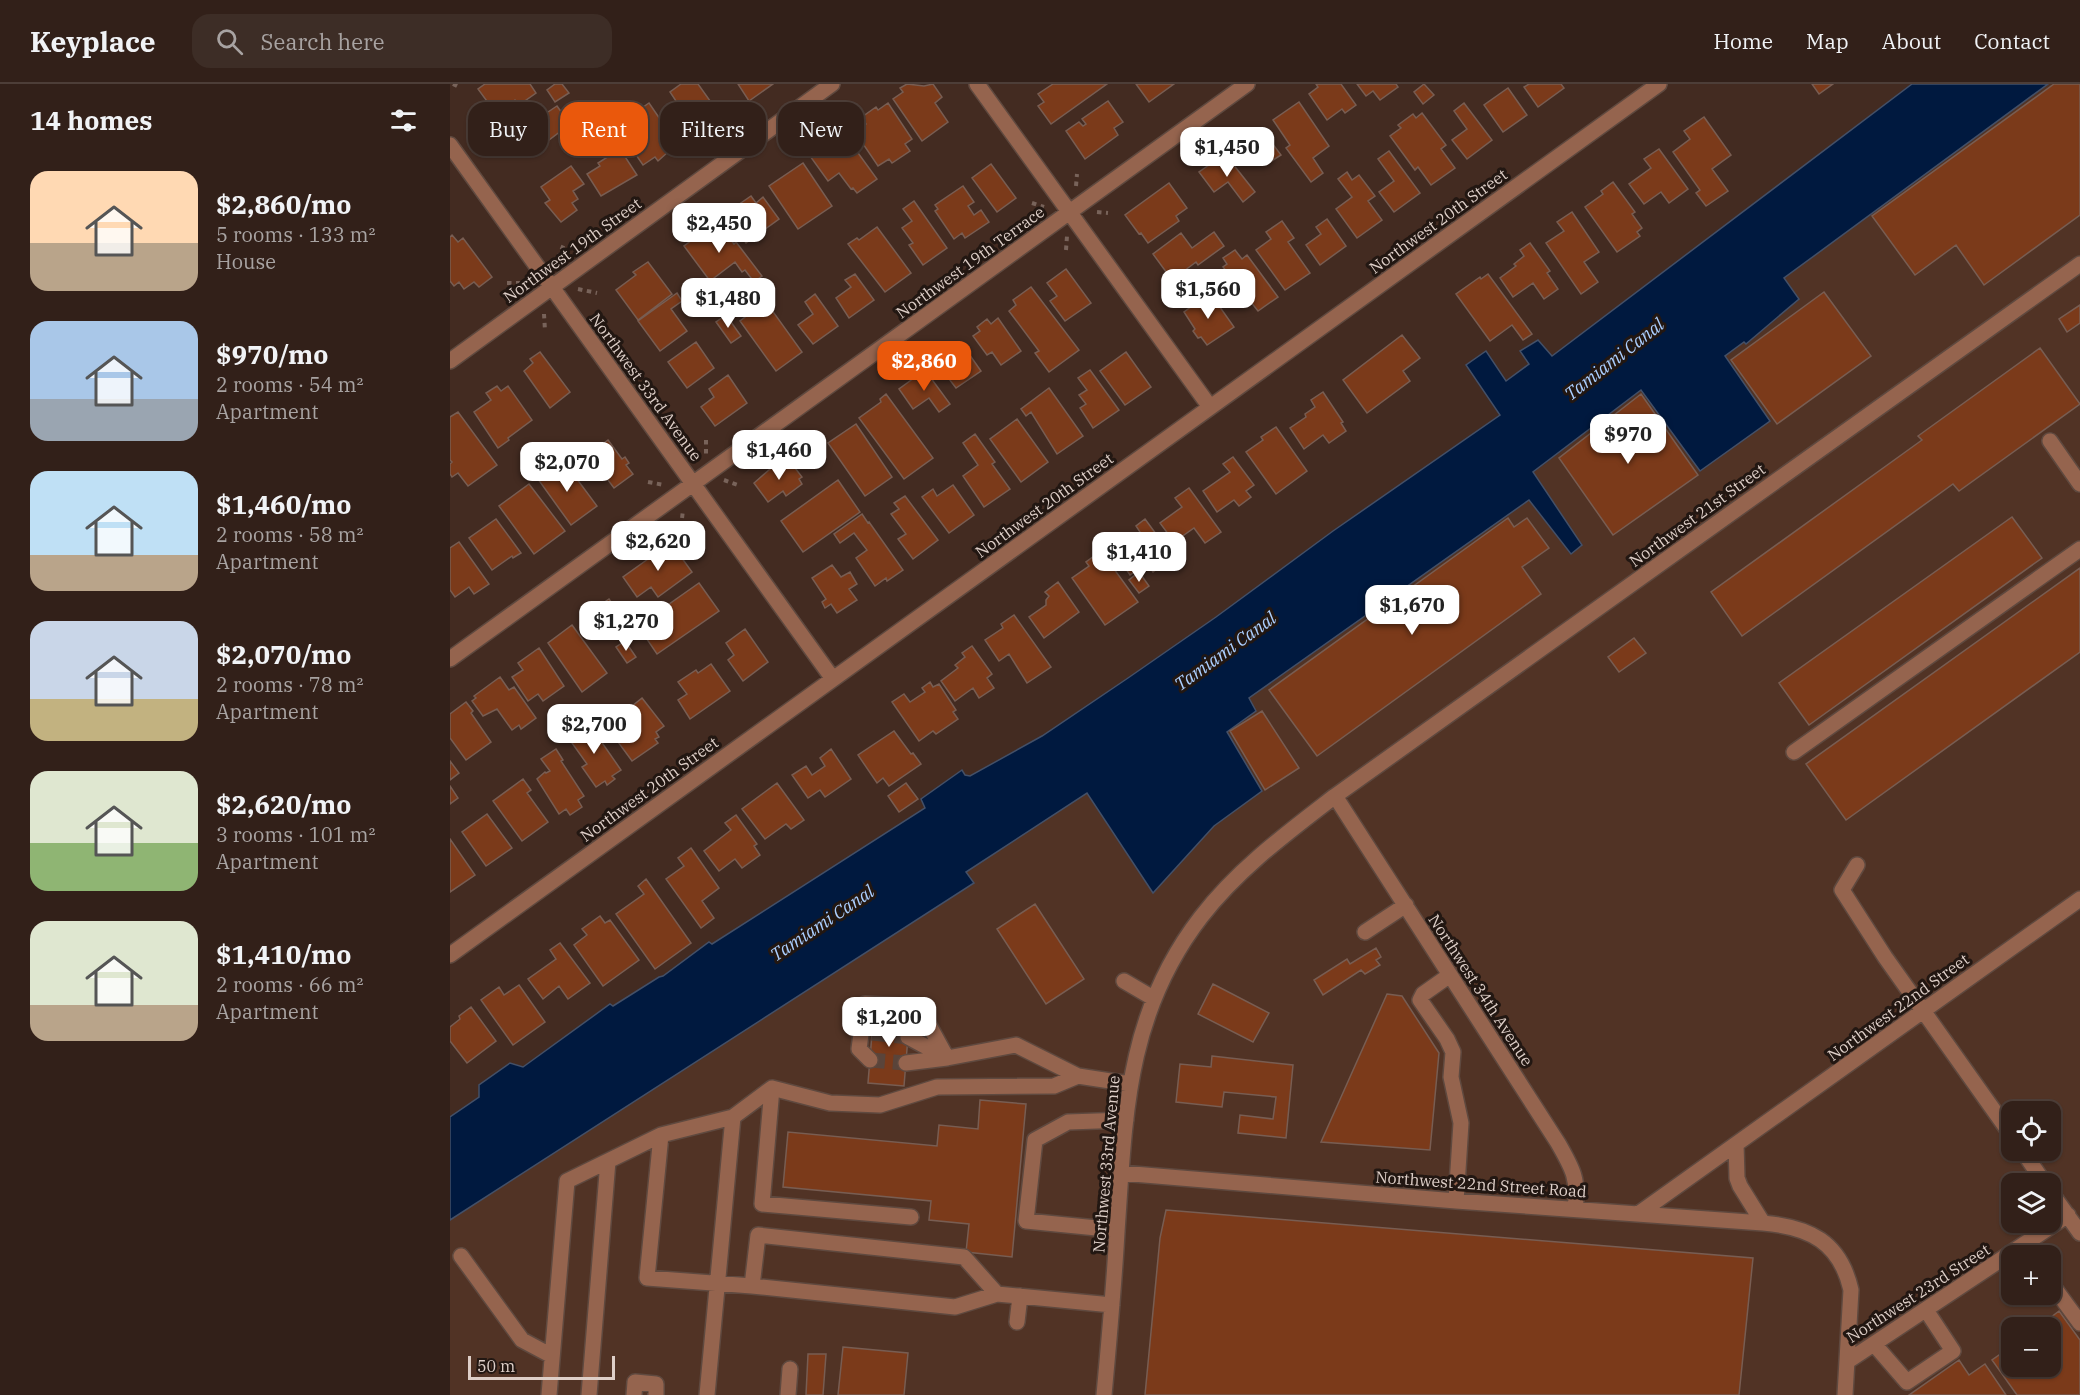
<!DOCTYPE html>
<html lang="en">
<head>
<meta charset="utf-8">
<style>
	:root { --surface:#322019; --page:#3d2d26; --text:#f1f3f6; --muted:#a8a3a2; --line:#4d3e38; --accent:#ea580c }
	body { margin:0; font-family:"IBM Plex Serif",serif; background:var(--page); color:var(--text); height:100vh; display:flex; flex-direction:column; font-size:22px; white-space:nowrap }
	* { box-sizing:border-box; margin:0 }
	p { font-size:20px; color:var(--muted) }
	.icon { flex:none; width:33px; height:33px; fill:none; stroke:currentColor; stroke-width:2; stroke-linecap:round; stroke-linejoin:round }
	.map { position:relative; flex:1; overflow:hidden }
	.details { display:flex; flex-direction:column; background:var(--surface); width:450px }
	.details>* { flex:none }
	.guide { position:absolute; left:18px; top:18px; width:570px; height:54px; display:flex; gap:12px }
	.fabs { position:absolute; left:1551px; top:1017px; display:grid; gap:12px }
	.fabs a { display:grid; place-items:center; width:60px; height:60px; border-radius:12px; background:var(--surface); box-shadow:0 2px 4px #0004,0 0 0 2px var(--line); font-size:30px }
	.scale { position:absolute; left:18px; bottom:15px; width:147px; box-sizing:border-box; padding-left:6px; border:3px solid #decfc8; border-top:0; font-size:16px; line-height:21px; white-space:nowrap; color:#decfc8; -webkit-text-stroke:4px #221712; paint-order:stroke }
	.price { position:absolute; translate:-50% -51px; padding:0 14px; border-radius:12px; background:#fff; color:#222; font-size:20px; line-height:39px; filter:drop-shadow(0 2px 3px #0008) }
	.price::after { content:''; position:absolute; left:50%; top:36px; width:18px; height:14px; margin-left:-9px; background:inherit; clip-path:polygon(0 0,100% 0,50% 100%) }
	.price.active { background:var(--accent); color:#fff }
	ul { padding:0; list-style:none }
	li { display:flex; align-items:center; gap:18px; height:150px; padding:0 30px }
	li span { display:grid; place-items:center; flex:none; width:168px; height:120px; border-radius:18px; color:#555 }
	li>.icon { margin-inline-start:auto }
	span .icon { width:72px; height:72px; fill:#fffc; stroke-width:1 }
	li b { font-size:26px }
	h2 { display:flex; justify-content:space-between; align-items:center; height:72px; padding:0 30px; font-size:26px }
	.tag { padding:0 21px; border-radius:18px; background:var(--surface); box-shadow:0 2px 4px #0004,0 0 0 2px var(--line); font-size:21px; line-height:54px }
	.tag.active { background:var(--accent); color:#fff }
	header { display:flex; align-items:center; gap:36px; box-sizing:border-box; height:84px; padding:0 30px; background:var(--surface); border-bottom:2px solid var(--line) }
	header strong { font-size:28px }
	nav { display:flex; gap:33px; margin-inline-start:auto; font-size:21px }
	.search { width:420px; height:54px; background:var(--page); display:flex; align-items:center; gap:15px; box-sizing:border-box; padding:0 21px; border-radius:18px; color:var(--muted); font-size:22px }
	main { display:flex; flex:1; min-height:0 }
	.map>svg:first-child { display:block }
</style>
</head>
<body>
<header>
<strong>Keyplace</strong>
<div class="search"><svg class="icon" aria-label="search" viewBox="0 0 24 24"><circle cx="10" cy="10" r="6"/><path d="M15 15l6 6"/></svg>Search here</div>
<nav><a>Home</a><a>Map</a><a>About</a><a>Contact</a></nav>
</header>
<main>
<section class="details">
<h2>14 homes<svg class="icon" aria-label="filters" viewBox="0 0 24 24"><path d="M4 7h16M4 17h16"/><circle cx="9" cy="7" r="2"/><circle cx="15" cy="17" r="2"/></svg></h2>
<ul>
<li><span style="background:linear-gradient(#ffd9b3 60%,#b9a48a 0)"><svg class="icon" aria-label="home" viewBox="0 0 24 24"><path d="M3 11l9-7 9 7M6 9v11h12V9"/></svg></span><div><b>$2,860/mo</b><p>5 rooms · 133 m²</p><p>House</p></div></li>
<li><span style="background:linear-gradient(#a9c7e8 65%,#9aa5b1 0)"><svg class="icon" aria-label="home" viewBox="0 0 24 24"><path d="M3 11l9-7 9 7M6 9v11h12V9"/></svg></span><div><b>$970/mo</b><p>2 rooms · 54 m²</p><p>Apartment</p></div></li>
<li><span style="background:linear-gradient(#bfe0f5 70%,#b9a48a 0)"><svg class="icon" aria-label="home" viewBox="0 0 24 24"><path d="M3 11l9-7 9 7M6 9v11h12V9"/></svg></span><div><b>$1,460/mo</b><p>2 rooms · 58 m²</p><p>Apartment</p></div></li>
<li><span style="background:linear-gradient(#c9d6e8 65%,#c2b280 0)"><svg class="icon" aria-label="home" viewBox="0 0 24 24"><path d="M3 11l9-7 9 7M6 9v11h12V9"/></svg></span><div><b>$2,070/mo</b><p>2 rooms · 78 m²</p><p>Apartment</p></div></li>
<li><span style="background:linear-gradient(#dfe7d0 60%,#8fb573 0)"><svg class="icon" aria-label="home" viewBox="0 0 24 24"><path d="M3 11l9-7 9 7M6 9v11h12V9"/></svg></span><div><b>$2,620/mo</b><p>3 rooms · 101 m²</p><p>Apartment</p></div></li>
<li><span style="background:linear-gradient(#dfe7d0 70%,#b9a48a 0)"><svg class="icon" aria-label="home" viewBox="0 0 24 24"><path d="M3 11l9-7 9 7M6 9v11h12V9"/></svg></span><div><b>$1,410/mo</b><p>2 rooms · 66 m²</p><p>Apartment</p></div></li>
</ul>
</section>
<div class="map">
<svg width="1630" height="1311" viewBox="0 0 1630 1311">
	<rect width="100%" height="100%" fill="#432b21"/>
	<path fill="#513325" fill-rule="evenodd" d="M1598,0H1630V1311H0V1136L523,800L515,788L637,709L703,809L764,742L812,707L777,648L806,627L798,614L1079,415L1121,469L1132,462L1083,389L1192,305L1250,386L1319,337L1275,272L1349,216L1334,194ZM1562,1028H1600V1066H1562ZM1562,1100H1600V1138H1562ZM1562,1172H1600V1210H1562ZM1562,1244H1600V1282H1562Z"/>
	<path fill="#00193f" stroke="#435068" stroke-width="1.5" d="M1462,0H1598L1334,194L1349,215L1296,260L1294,258L1275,272L1320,337L1250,387L1191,306L1083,388L1132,461L1121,470L1079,416L799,614L806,627L777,648L812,707L764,742L703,809L637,709L516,788L524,799L0,1136V1033L29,1013V1001L60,979L73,983L160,920L163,922L209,893L213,892L259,858L262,860L475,724L471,715L512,686L515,691L520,692L592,652L678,594L766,533L883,447L1050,331L1016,281L1036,267L1056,297L1079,280L1070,267L1088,256L1102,272Z"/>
	<path fill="#7b3a1a" stroke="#785d52" stroke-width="1.5" d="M35,0H80L86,9L69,21L65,16L49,28L42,18L39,20L28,5Z
		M105,0H112L119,9L105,18L97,6Z
		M231,0H248L268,28L234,50L220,30L230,23L220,8Z
		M288,0H323L299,17Z
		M457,0L474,2L483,0L492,13L485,19L498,38L472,57L443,15L453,8L450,4Z
		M603,0H657L601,40L588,22L594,18L588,10Z
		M686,0H724L699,18Z
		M866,0H891L906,21L895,29L892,25L877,36L859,10L868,3Z
		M907,0H946L948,3L930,16L923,7L916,12Z
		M974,0L984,11L973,20L964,8Z
		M1079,0H1111L1114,4L1088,23L1074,3Z
		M1362,0H1383L1369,10Z
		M1604,0H1630V131L1534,201L1506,161L1465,191L1422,132Z
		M1058,4L1077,31L1053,48L1034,21Z
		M658,17L673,38L664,44L668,51L635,75L616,47L629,38L633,42L636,40L632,35Z
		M849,18L879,62L863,74L873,89L861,98L836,64L840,61L823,36Z
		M199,19L227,60L208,77L205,73L193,81L166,42Z
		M438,19L462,55L455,60L460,67L442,79L439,75L428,82L405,48L416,40L412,33L426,23L428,26Z
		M1014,19L1042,56L1017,75L1002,56L1017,45L1004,27Z
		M107,22L120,40L99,56L98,55L77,70L72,64L66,68L49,44L78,23L86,36Z
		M972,29L996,61L991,65L1005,84L981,101L968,83L965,86L940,52L951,44L948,41L963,30L966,34Z
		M1254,33L1281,71L1262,85L1278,107L1256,122L1246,109L1250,106L1223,68L1240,55L1234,47Z
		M811,44L831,71L820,78L815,71L801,81L786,62Z
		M395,51L427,95L407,109L403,104L401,105L389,89L378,97L360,72L385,54L387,57Z
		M170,65L187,91L151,112L137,90L150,82L148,79Z
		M1209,65L1238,105L1219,119L1211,108L1194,120L1179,100L1201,84L1194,75Z
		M939,67L970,109L944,128L929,108L944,97L928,75Z
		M775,70L805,108L793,118L778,98L764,108L749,88Z
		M353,79L382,122L348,145L319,102Z
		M541,80L566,114L547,128L522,94Z
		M121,82L134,100L123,107L128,115L122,119L127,126L111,138L95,119L100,116L91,103Z
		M897,88L902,96L909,91L925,112L918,117L932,136L907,154L886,125L902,113L888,95Z
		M1163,98L1185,128L1182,130L1192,144L1187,148L1190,152L1167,168L1135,123L1153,110L1151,107Z
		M719,99L737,124L726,132L729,137L698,159L691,149L689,150L675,131Z
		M513,102L524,118L518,122L524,131L531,126L539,138L515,154L512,149L504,155L485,127L488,125L485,121Z
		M301,112L306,119L313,113L329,135L296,159L275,130Z
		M464,117L497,164L473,181L459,161L463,159L452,144L462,137L453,125Z
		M1122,128L1149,168L1134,178L1148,198L1131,210L1096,159L1114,147L1107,138Z
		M877,135L896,162L870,181L856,161L871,150L866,143Z
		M832,137L844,154L838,158L860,189L835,206L806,166L821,155L816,148Z
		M270,141L284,160L286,158L312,192L304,198L295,186L292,188L285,178L260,197L234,162L260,143L263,147Z
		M427,143L461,189L435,208L398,160L407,154L409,156Z
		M764,148L774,162L748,181L746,178L722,196L703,170L731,149L742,164Z
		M2,151L8,158L13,154L42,193L29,203L24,198L14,205L9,198L4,202L0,197V153Z
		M1080,159L1100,187L1097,189L1108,205L1094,215L1083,199L1063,213L1050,194L1066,182L1064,180L1074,172L1070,166Z
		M785,166L792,175L797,171L828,213L808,227L773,183L777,180L773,174Z
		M198,178L222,210L188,236L166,206L186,191L183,188Z
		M616,185L641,219L615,237L600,217L607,212L597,199Z
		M405,190L424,216L399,234L386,214L401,203L395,196Z
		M1038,190L1082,250L1073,256L1062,241L1040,257L1006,210L1030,193L1031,195Z
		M581,203L629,266L599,288L585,269L589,267L559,227L566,221L563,216Z
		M312,206L319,217L316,218L352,268L326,287L290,237L308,223L301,214Z
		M1374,208L1421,272L1327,340L1281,276Z
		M227,209L232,217L221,225L237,247L210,267L188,237Z
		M760,209L784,243L757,261L751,253L748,254L743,247L745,245L734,228Z
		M365,210L388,242L363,260L348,241L363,230L355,218Z
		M1630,221V239L1617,248L1609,235Z
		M276,231L291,252L281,259L266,238Z
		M548,234L571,267L551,281L542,268L537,271L523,252L530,247L527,243L537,235L541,240Z
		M952,251L970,274L953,287L960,297L917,329L893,296Z
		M246,258L264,284L237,304L218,278Z
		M512,260L531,287L506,304L486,278Z
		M1590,264L1630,320L1509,407L1503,400L1292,552L1261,508L1472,356L1468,352Z
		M90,268L120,308L100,324L74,287L83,279L80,275Z
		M676,268L701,303L675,321L650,287Z
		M475,286L500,320L489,328L479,314L463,325L449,305Z
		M640,286L669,326L643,344L630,324L636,320L629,311L637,306L628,294Z
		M278,291L297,319L265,342L251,323L264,313L259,305Z
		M47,302L51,307L58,302L82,336L58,354L59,356L48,364L24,328L41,316L36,309Z
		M599,304L633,352L607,370L581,328L576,332L571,325Z
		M873,308L893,338L891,339L896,347L879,359L873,351L854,365L840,344L856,333L855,330L865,323L861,316Z
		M436,310L483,374L454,395L409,334L431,318L430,315Z
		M1191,310L1248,391L1163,451L1109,374Z
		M8,328L47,381L18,402L8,389L2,393L0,390V380L2,378L0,376V333Z
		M567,335L598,378L571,398L540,355Z
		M406,340L442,393L415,412L378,359Z
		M826,343L857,387L826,410L796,368L813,356L811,353Z
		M525,350L545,378L542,380L560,405L534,423L513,392L528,381L513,359Z
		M158,356L172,375L175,373L179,379L176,381L183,390L164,404L139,371Z
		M783,373L804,401L796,407L801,413L789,422L784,416L767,428L753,407L780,388L773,380Z
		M339,376L352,393L349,395L352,400L336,412L333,407L318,418L304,399L327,379L330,383Z
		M115,379L147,422L121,441L85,391L95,383L100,390Z
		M388,396L410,428L353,468L331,437Z
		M79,400L115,447L84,470L49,422Z
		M503,401L524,431L499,449L472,413L483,405L487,412Z
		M739,404L771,448L755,459L744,444L724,458L710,439L732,423L725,414Z
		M455,412L488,456L463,475L448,455L456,450L441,430L449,425L444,419Z
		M412,430L418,439L419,438L453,486L437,497L436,494L425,502L406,474L417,466L404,449L390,459L384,450Z
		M1562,433L1592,474L1359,641L1329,599Z
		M1058,434L1064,443L1077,434L1099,464L1072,483L1091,510L867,672L819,606Z
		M46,435L71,469L63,474L62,472L42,486L19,454Z
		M695,435L723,473L703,488L697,479L680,491L666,470L692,451L686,442Z
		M9,458L39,500L24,510L19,503L5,513L0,506V464Z
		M221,459L242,488L208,513L201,503L187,513L173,493L205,470L203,468L210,463L212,465Z
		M651,467L688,518L655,541L622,494L639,482L636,478Z
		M382,481L391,493L400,488L407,500L399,505L407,516L387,529L381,520L375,524L372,518L376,515L362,494Z
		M1630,484V568L1396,736L1356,680Z
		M689,488L699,502L689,509L679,496Z
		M608,498L629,528L594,554L579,533L596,521V516L599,512L595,508Z
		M249,499L269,527L207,570L188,542Z
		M159,515L177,541L167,548L162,542L148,553L133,533Z
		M564,531L601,583L577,599L559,570L549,577L535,556L553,544L551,540Z
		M122,541L157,589L132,608L98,559Z
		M295,545L318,578L293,597L278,576L284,571L276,559Z
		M1184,554L1196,569L1169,588L1158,573Z
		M175,557L186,573L177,579L166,563Z
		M522,562L542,590L537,594L544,604L529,614L523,604L505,617L491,597L508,584L505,581L515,573L512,569Z
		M89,564L114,602L93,617L88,610L78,617L62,593L73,586L68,579Z
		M261,580L280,607L240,635L228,616L237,610L228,598L246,586L248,589Z
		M50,593L59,606L64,603L86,634L71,645L69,641L62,646L47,625L33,632L22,617L26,614L24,612Z
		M480,598L483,603L489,600L506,626L503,628L508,635L486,650L483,647L469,657L442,618L454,610L460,618L475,608L472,604Z
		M192,614L214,642L206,648L209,653L205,655L208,659L182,677L168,658L183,647L171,631Z
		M16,618L23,627L21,629L41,658L16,676L0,654V630Z
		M812,627L849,684L815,706L780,647Z
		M137,637L171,686L162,692L165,695L157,701L155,697L146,703L132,683L137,680L117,652Z
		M444,647L461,670L463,669L471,680L439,702L433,694L427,699L408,671Z
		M106,665L113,676L111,677L134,712L128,716L132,723L120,731L116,725L109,730L87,695L95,688L96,689L100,687L91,675Z
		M381,665L401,695L375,713L370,706L358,714L342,691L356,682L362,691L375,682L370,674Z
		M0,677L9,689L0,696Z
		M73,695L81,706L77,709L98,738L72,757L43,717Z
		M327,699L354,736L341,745L336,740L315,755L292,725Z
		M456,699L468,715L449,728L438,712Z
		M0,702L8,714L0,720Z
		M37,730L62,764L36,782L12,748Z
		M286,731L307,760L304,762L310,771L292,784L285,775L269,787L254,767L281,746L275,739Z
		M0,755L25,791L0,808Z
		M241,764L269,804L252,817L264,834L251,844L216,795L234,782L228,774Z
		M196,795L241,859L205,885L166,830L194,810L188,802Z
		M585,820L634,895L596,920L547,845Z
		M150,832L155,839L160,836L189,876L153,902L124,861L137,851L132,845Z
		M110,859L140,899L118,915L109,902L93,915L78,895L106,875L100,866Z
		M926,864L931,873L926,876L930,881L915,890L911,886L873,911L864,896L897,875L900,880Z
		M763,900L819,929L803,958L748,930Z
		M69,901L95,938L63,961L31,916L49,903L54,911Z
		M937,910L952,912L989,969L980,1066L871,1058Z
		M21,923L46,957L17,979L0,957V943L10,935L9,932Z
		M424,925L460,928L454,1002L418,999Z
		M762,972L843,981L836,1054L788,1049L790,1031L823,1035L826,1013L774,1008L772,1023L726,1018L730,980L761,983Z
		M530,1016L576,1020L562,1173L516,1168L519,1140L479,1136L481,1117L333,1103L338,1048L487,1062L489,1041L528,1045Z
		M716,1126L1303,1174L1289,1311H695L710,1154Z
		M1609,1227L1630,1256V1311H1567L1542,1276L1562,1262V1282H1600V1244H1587Z
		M393,1263L458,1269L454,1311H388Z
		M358,1270H376L373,1311H356Z
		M1509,1276L1519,1291L1535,1280L1556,1311H1459Z"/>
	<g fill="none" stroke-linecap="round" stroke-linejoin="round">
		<path stroke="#5a443a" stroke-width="15" stroke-dasharray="15 8" stroke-linecap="butt" d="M422,949L458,953
			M420,976L456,979"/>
		<defs>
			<path id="minor" d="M527,0L760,323
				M0,61L383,595
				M0,277L382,0
				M1600,357L1630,400
				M0,575L797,0
				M1344,668L1630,465
				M885,712L1108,1059C1123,1085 1129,1096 1125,1125
				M1407,781L1392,806L1435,873L1562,1052
				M915,848L956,821
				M0,871L1209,0
				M1000,891L973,910L970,916L997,955L1003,968L1001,993L1011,1039L1006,1117
				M674,897L703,914
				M458,953L497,974
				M420,976L409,965L415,920L469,923L497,974
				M456,979L497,974L566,961L628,992L680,1000
				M322,1004L380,1019L430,1021L487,1003L604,1002L628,992
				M322,1004L312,1120L461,1133
				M211,1051L197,1194L302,1202L505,1223L547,1210L662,1221
				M1286,1060L1287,1094L1290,1102L1313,1139
				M1572,1066L1595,1100
				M671,1089L1006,1117L1313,1139C1360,1143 1390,1158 1401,1206L1395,1311
				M1600,1107L1630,1149
				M1188,1130L1630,815
				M667,1146L576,1137L585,1056L618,1038L676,1036
				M11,1172L72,1256L102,1272
				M1600,1198L1630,1239
				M302,1202L308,1151L514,1173L547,1210
				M567,1238L570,1212
				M1424,1260L1457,1298L1503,1267L1476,1226
				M1398,1277L1618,1131
				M99,1311L117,1097L211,1051L283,1033L322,1004
				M139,1311L158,1077
				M184,1311L185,1298L206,1300V1311
				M257,1311L283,1033
				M338,1311L340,1285
				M654,1311C659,1257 664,1202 667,1148C675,1032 676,930 751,833C788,785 837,749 885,712L1630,180"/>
		</defs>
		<use href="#minor" stroke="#5f493f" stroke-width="18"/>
		<path stroke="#78635a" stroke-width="4" stroke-dasharray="4.5 4.5" stroke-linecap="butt" d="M3,0L9,3
			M626,102L627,90
			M582,119L594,123
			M647,128L658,129
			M616,166L617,152
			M108,174L114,160
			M57,199H73
			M128,205L147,209
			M94,230L95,247
			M256,356V370
			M274,396L288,401
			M198,398L214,401
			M231,443L233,426"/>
		<use href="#minor" stroke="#95644e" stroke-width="15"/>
	</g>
	<g text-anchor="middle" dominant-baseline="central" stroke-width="6" stroke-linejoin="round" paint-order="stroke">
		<g font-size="16" fill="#decfc8" stroke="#221712">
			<text transform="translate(988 137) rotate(-36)">Northwest 20th Street</text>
			<text transform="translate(122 166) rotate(-36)">Northwest 19th Street</text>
			<text transform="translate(520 178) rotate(-36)">Northwest 19th Terrace</text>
			<text transform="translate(196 303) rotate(54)">Northwest 33rd Avenue</text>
			<text transform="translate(594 421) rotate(-36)">Northwest 20th Street</text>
			<text transform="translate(1247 431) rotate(-36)">Northwest 21st Street</text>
			<text transform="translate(199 705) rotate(-36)">Northwest 20th Street</text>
			<text transform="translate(1031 906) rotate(57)">Northwest 34th Avenue</text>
			<text transform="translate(1448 923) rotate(-36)">Northwest 22nd Street</text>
			<text transform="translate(656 1080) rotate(-85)">Northwest 33rd Avenue</text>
			<text transform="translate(1031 1100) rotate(4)">Northwest 22nd Street Road</text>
			<text transform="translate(1468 1209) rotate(-33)">Northwest 23rd Street</text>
		</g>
		<g font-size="18" font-style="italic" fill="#abcefe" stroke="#221712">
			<text transform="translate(1164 275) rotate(-38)">Tamiami Canal</text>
			<text transform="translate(775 567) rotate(-36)">Tamiami Canal</text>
			<text transform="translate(372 839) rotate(-34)">Tamiami Canal</text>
		</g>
	</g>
</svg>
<div class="fabs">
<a><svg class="icon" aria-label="locate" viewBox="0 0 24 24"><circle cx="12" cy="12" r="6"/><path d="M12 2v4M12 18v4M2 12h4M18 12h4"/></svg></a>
<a><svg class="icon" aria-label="layers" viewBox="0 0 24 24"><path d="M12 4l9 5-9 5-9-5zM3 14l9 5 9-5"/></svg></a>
<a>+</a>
<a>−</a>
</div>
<div class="scale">50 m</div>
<b class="price" style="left:777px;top:94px">$1,450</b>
<b class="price" style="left:269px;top:170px">$2,450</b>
<b class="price" style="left:758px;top:236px">$1,560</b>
<b class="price" style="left:278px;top:245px">$1,480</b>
<b class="price active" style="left:474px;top:308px">$2,860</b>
<b class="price" style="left:1178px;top:381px">$970</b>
<b class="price" style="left:329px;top:397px">$1,460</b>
<b class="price" style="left:117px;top:409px">$2,070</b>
<b class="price" style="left:208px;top:488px">$2,620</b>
<b class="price" style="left:689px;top:499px">$1,410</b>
<b class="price" style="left:962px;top:552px">$1,670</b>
<b class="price" style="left:176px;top:568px">$1,270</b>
<b class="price" style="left:144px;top:671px">$2,700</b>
<b class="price" style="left:439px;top:964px">$1,200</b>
<div class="guide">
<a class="tag">Buy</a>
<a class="tag active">Rent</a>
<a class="tag">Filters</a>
<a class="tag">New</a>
</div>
</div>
</main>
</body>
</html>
